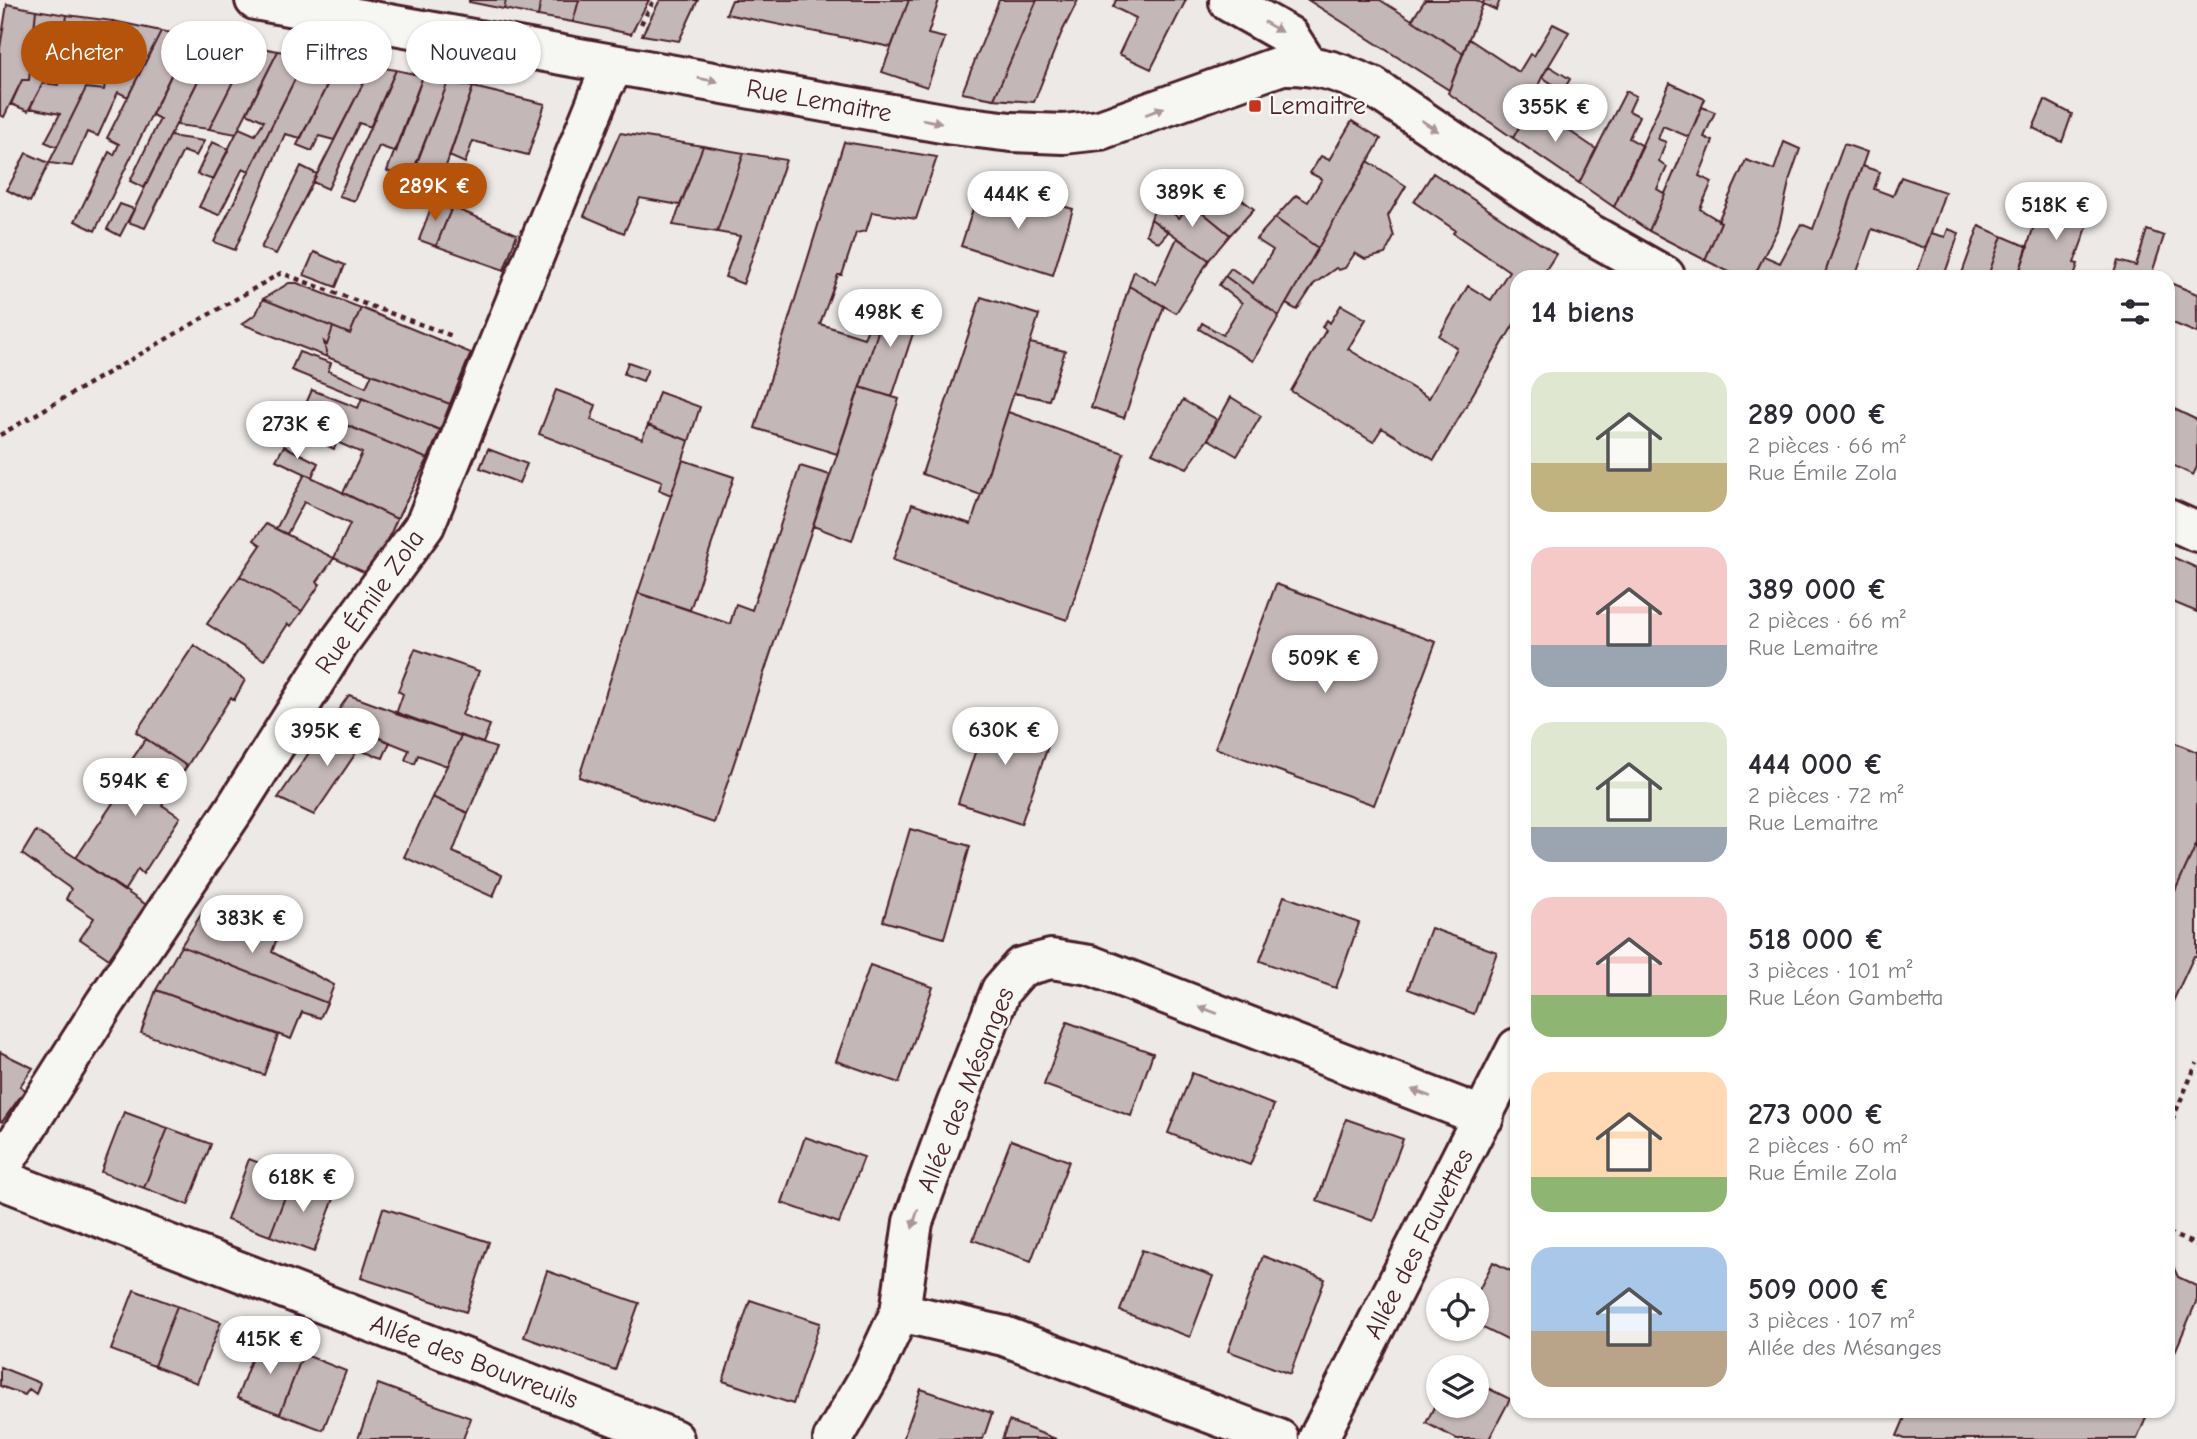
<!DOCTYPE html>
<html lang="fr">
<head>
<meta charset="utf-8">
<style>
	:root { --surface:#fff; --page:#f2f2f3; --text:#2b2b33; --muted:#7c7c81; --accent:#b45309 }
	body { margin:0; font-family:"Comic Neue",sans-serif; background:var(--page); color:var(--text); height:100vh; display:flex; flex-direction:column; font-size:26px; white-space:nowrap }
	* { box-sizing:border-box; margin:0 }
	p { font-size:23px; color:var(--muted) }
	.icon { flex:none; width:38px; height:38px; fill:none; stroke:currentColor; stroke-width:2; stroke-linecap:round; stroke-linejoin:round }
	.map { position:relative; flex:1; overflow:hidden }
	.side { position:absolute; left:1510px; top:270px; width:665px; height:1148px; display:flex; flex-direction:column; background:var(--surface); border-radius:21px; box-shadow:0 2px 5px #0004 }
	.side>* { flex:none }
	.top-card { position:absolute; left:21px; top:21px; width:665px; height:63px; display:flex; gap:14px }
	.buttons { position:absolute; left:1426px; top:1278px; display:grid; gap:14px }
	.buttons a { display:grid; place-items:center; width:63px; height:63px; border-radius:50%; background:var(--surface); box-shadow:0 2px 5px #0004; font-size:35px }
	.price { position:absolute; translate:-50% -60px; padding:0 16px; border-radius:24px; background:#fff; color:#222; font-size:23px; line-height:46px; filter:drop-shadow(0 2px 4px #0008) }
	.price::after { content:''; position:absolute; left:50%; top:42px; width:21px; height:16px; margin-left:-10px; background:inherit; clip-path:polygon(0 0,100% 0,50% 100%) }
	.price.active { background:var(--accent); color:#fff }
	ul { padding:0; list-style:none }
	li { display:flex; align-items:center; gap:21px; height:175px; padding:0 21px }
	li span { display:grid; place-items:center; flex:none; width:196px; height:140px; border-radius:21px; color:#555 }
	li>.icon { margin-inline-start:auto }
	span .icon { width:84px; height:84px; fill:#fffc; stroke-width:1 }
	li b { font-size:30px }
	h2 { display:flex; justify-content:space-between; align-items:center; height:84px; padding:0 21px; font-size:30px }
	.tag { padding:0 24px; border-radius:32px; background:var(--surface); box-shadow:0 2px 5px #0004; font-size:24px; line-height:63px }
	.tag.active { background:var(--accent); color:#fff }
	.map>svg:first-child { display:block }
</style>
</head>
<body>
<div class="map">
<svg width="2197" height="1439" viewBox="0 0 2197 1439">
	<rect width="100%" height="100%" fill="#ece9e6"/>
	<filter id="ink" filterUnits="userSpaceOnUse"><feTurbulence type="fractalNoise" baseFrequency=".0143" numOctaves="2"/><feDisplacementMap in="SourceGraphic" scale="14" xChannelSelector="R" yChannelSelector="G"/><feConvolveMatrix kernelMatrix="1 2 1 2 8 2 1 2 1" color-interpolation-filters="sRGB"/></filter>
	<g filter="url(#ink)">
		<path fill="#c4b7b7" stroke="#4a1f2b" stroke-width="2" d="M469,0H506L504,9L469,2Z
			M506,0H541L538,16L504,9Z
			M541,0H579L573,22L538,16Z
			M579,0H649L631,34L573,22Z
			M660,0H698L679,41L642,35Z
			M732,0H909L891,47L726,14Z
			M909,0H939L928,34L945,38L927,87L882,72Z
			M999,0H1037L994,99L962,93Z
			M1037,0H1078L1061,34L1034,102L994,99Z
			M1116,0H1186L1151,69L1119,54L1136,18L1113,7Z
			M1308,0H1380L1412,20L1463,53L1449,90Z
			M1425,0H1476L1483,4L1463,53L1412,20Z
			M1484,0H1500L1496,10L1483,4Z
			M7,4L36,10L29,80H22L4,117L0,115V48Z
			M36,10L67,15L58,85L43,83L28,111L11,104L22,80H29Z
			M67,15L113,21L104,90L86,88L57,147L45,142L60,114L30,108L43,83L58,85Z
			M113,21L161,31L128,97L118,92L98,136L87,132L72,166L49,163L86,88L104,90Z
			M1553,24L1569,32L1542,77L1538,86L1541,88L1513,138L1448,93L1469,39L1519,72L1530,54L1534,56Z
			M161,31L190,36L95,231L75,221L109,152L114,155L119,144L107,138Z
			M190,36L218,41L144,188L130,181L160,119L152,115Z
			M218,41L251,46L209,129L176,125Z
			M251,46L278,51L236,134L209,129Z
			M278,51L307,55L249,171L243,168L219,215L199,207L239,128L255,135L264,121L247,113Z
			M307,55L339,61L301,138L285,134L235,250L214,242Z
			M339,61L372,66L334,140L319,136L312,151L297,145Z
			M372,66L396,70L371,127L359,123L328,189L313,182Z
			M1549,66L1570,79L1563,91L1542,77Z
			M396,70L423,76L396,152L379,146L355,201L339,196Z
			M423,76L448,82L410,179L387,171Z
			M448,82L473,87L445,169L417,163Z
			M1670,83L1705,99L1689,137L1663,126L1658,139L1666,142L1659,161L1667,167L1657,189L1665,194L1649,231L1614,207Z
			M473,87L545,104L528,155L473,141L465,163L449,156Z
			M1626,91L1636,96L1629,111L1639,116L1629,138L1643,146L1614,207L1579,183Z
			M2045,100L2072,114L2062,142L2033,128Z
			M1531,105L1596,149L1579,183L1513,138Z
			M1702,107L1715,112L1704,137L1713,141L1699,176L1712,182L1700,209L1721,222L1705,260L1649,231Z
			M1352,121L1381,139L1318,248L1275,218L1296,195L1308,202L1322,179L1310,173L1321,156L1329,160Z
			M620,133L703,146L680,205L640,198L624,233L584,216Z
			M170,136L204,141L196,156L183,151L145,228L128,222Z
			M212,142L229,149L213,180L197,174Z
			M844,142L937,157L916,219L872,212L866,231L856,233L842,275H838L820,324L864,338L868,329L878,332L837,454L755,428Z
			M1784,142L1800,149L1790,178L1779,226L1754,276H1737L1705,260L1721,222L1718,221L1746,160L1774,170Z
			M1844,144L1867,152L1824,276H1754L1764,256L1780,263L1801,224L1813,229Z
			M703,146L744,153L717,232L673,225Z
			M26,153L49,163L30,202L7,190Z
			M744,153L786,160L743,284L725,277L740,236L717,232Z
			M1368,161L1406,186L1388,216L1394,237L1385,254L1365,259L1355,253L1345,268L1339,270L1336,268L1314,284L1297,310L1286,304Z
			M301,166L317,174L276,254L261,248Z
			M1862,166L1880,172L1874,189L1893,196L1901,177L1945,192L1931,233L1925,248L1872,229L1858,269L1853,276H1824Z
			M1433,173L1556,254L1542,276H1517V319L1434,460L1382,428L1373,442L1291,391L1326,330L1322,327L1327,320L1330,323L1341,305L1366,319L1348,349L1429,398L1457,348L1439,336L1468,286L1491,300L1509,271L1453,233L1455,230L1414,202Z
			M1214,178L1254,209L1230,235L1191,203Z
			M979,191L1019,204L1023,195L1073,209L1053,275L961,246Z
			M2061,199L2093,211L2074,263L2078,264L2074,276H2018L2039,210L2055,215Z
			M434,200L452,207L436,246L419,240Z
			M1157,201L1179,218L1191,203L1230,235L1209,260L1151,219Z
			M120,204L134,209L120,236L107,229Z
			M452,207L517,234L504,270L436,246Z
			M1275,218L1318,248L1279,316L1225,276L1231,268L1253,283L1273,250L1256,239Z
			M1151,219L1168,232L1159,243L1146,234Z
			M1979,226L2002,236L1988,276H1961Z
			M1948,229L1959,233L1944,276H1916L1931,233L1945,237Z
			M2147,230L2164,236L2151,276H2113L2118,261L2136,266Z
			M2002,236L2028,247L2018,276H1988Z
			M1177,238L1209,260L1176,313L1129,286L1134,271L1156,284Z
			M314,252L345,265L336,287L304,275Z
			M1225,276L1279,316L1253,361L1199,329L1202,323L1223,335L1242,303L1219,285Z
			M2168,282L2197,294V333L2168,321Z
			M289,283H297L361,308L350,334L263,299Z
			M1129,286L1164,306L1124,418L1091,407Z
			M981,297L1039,315L981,495L922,474Z
			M263,299L333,327L327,345L324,342L327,357L242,324L256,314Z
			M888,301L920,312L892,397L860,387Z
			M361,308L471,353L450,404L327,357L324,342L327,345L333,327L350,334Z
			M1030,343L1065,351L1049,400L1014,393Z
			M299,352L331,363L328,371L366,387L372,374L450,404L440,430L291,370Z
			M628,362L648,369L643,381L624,374Z
			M860,387L899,399L852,541L813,526Z
			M312,390L358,408L362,398L440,430L428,459L304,408Z
			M556,390L596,405L591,420L642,439L648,425L689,441L671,495L659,490L662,481L539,434Z
			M659,392L700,407L689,441L648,425Z
			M1231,397L1261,416L1237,456L1208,439Z
			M1183,400L1216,419L1208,439L1187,468L1152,453Z
			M298,405L428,459L397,519L343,493L362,453L337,442L334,449L288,428Z
			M2168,406L2197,420V467L2193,475L2168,463Z
			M1008,412L1124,453L1067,620L893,560L912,504L971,524Z
			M284,446L318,463L312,477L276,460Z
			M488,449L527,464L519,483L480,468Z
			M683,460L734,477L690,610L638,593Z
			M800,466L830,475L714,823L579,777L638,593L730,624L736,604L752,610Z
			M305,474L397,519L372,576L334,558L350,524L304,502L287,534L276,529Z
			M266,524L334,558L317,582L320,584L302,611L240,576L261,545L254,540Z
			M2168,555L2197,568V612L2173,602L2168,612Z
			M240,576L302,611L291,626L288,624L264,660L207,624Z
			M1276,584L1436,642L1374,805L1215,748Z
			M194,645L245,680L234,700L231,697L187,766L136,732Z
			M415,649L479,671L462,715L490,725L483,743L396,714L403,694L398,691Z
			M349,695L461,736L447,766L418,755L415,764L405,760L409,750L369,734L362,743L338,727L333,733L326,728Z
			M989,711L1053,732L1021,824L958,803Z
			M338,727L362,743L369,734L390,742L383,758L358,750L314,815L278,798L326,728L333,733Z
			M461,736L496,748L468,813L432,797Z
			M146,739L187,766L162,805L180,817L143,874L138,869L124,891L76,858L127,782L120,777Z
			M2168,740L2197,752V843L2168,906Z
			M432,797L468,813L453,852L502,875L493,897L404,857Z
			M910,829L970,846L944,938L883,921Z
			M36,831L148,906L109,959L80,939L94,918L66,899L71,889L22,854Z
			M2197,843V956H2194L2168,1012V906Z
			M1284,896L1359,923L1336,988L1260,961Z
			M204,910L277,938L272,952L334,985L327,1003L181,946Z
			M1431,928L1497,952L1474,1014L1408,989Z
			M181,946L327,1003L320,1018L302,1012L291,1039L156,990Z
			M870,965L933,987L899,1083L836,1061Z
			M156,990L278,1035L264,1075L141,1033Z
			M1067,1022L1153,1053L1131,1116L1044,1085Z
			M0,1052L33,1068L20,1086L25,1090L2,1122L0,1121Z
			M1192,1073L1274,1105L1250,1165L1168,1133Z
			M124,1112L168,1128L144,1188L101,1172Z
			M1346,1119L1403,1139L1373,1221L1317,1201Z
			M168,1128L211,1144L188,1205L144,1188Z
			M805,1137L864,1157L839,1223L782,1203Z
			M1011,1140L1069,1161L1031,1261L973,1240Z
			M249,1159L293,1176L270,1236L227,1220Z
			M293,1176L336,1193L314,1252L270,1236Z
			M383,1208L489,1242L466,1312L361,1278Z
			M1142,1250L1213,1276L1190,1337L1120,1311Z
			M1263,1256L1325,1279L1290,1374L1228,1351Z
			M1493,1262L1517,1274V1345L1477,1325V1294Z
			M2172,1264L2178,1277L2197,1286V1300L2172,1359L2168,1357V1266Z
			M547,1271L639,1303L615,1370L524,1337Z
			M134,1290L177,1306L154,1366L111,1350Z
			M750,1300L820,1323L793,1404L723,1381Z
			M177,1306L221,1322L197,1383L154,1366Z
			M259,1338L303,1354L280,1414L237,1398Z
			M303,1354L346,1371L323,1430L280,1414Z
			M0,1367L40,1383L36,1394L29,1389L25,1395L0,1386Z
			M1477,1383L1510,1399L1489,1439H1457L1426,1423L1438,1399V1405H1477Z
			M378,1384L471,1418L463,1439H358Z
			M921,1389L992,1413L983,1439H903Z
			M1908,1410H2139L2137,1415L2146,1418L2137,1439H1905L1897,1436Z
			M1009,1421L1056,1439H1002Z"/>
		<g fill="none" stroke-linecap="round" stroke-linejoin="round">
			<defs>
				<path id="street" d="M1230,0L1229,2L1289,36L1307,64
					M0,1169L105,1003L234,810L341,640L425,525L603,86L616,65
					M0,1179L674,1439
					M900,1312L1004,1336L1279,1439
					M833,1439L872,1372L900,1312L913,1222L949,1123L1001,990L1021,967L1051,959L1090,965L1484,1117
					M1318,1439L1517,1048"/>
				<path id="secondary" d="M255,0L953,125L1011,132L1064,134L1100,130L1282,65C1319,64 1341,73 1373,87L1587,232L1665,276
					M2168,519L2197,532"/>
			</defs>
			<use href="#street" stroke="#4a1f2b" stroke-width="44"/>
			<use href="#secondary" stroke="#4a1f2b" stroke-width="44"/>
			<path stroke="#4a1f2b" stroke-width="4.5" stroke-dasharray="5 5" stroke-linecap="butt" d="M641,24L654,0
				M0,435L281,273L455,337
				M2168,1129L2197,1063
				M2168,1233L2197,1245"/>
			<use href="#street" stroke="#f6f6f2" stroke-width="38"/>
			<use href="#secondary" stroke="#f6f6f2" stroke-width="38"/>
		</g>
		<defs><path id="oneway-solid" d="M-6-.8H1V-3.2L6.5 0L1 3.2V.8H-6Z" transform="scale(1.75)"/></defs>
		<g fill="#a99598">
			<use href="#oneway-solid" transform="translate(1273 27) rotate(30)"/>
			<use href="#oneway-solid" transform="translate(708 80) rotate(10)"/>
			<use href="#oneway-solid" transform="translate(1155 111) rotate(-21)"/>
			<use href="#oneway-solid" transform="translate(932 121) rotate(10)"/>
			<use href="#oneway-solid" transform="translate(1430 126) rotate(34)"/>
			<use href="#oneway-solid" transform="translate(1208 1010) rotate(-159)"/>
			<use href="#oneway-solid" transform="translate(1421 1093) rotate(-159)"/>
			<use href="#oneway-solid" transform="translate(915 1219) rotate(106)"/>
		</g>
	</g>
	<rect fill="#c8321e" stroke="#f6f6f2" stroke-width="2.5" x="1248" y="99" width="14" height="14" rx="3.5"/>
	<g text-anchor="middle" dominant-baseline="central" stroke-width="5" stroke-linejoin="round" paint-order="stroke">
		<g font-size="26" fill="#4a1f2b" stroke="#f6f6f2">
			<text transform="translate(819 101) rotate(10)">Rue Lemaitre</text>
			<text transform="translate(370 602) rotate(-55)">Rue Émile Zola</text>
			<text transform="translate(966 1090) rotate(-68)">Allée des Mésanges</text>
			<text transform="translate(1419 1244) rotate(-63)">Allée des Fauvettes</text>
			<text transform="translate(474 1362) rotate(21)">Allée des Bouvreuils</text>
		</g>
		<g font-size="26" fill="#4a1f2b" stroke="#f6f6f2" text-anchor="start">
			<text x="1269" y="106">Lemaitre</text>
		</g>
	</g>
</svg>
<div class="buttons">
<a><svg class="icon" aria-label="locate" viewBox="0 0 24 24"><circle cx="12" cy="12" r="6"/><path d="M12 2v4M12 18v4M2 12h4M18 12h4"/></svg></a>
<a><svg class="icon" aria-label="layers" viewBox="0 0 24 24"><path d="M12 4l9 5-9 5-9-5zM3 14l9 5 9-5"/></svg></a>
</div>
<b class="price" style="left:1555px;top:144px">355K €</b>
<b class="price active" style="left:435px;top:223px">289K €</b>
<b class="price" style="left:1192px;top:229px">389K €</b>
<b class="price" style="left:1018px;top:231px">444K €</b>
<b class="price" style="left:2056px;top:242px">518K €</b>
<b class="price" style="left:890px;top:349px">498K €</b>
<b class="price" style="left:297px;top:461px">273K €</b>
<b class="price" style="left:1325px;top:695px">509K €</b>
<b class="price" style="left:1005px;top:767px">630K €</b>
<b class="price" style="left:327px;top:768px">395K €</b>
<b class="price" style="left:135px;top:818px">594K €</b>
<b class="price" style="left:252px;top:955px">383K €</b>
<b class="price" style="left:303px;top:1214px">618K €</b>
<b class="price" style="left:270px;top:1376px">415K €</b>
<div class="top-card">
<a class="tag active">Acheter</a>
<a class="tag">Louer</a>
<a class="tag">Filtres</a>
<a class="tag">Nouveau</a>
</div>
<section class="side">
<h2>14 biens<svg class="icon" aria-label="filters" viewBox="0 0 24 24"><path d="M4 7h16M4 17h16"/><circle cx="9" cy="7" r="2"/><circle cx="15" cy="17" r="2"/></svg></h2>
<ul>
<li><span style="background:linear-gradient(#dfe7d0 65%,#c2b280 0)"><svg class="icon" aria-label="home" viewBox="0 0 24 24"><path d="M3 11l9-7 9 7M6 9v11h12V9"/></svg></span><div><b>289 000 €</b><p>2 pièces · 66 m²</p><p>Rue Émile Zola</p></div></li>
<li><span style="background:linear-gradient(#f6c9c9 70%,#9aa5b1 0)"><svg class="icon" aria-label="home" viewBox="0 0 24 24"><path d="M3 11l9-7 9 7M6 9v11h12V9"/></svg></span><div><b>389 000 €</b><p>2 pièces · 66 m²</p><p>Rue Lemaitre</p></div></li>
<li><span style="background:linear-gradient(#dfe7d0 75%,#9aa5b1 0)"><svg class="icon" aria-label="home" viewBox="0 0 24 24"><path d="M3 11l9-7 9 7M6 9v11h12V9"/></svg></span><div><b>444 000 €</b><p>2 pièces · 72 m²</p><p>Rue Lemaitre</p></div></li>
<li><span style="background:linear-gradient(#f6c9c9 70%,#8fb573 0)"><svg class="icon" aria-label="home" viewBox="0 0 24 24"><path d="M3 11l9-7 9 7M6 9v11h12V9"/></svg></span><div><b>518 000 €</b><p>3 pièces · 101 m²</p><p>Rue Léon Gambetta</p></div></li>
<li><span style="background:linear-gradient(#ffd9b3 75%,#8fb573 0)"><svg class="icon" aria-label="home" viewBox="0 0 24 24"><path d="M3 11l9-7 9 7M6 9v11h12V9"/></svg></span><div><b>273 000 €</b><p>2 pièces · 60 m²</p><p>Rue Émile Zola</p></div></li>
<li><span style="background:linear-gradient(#a9c7e8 60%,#b9a48a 0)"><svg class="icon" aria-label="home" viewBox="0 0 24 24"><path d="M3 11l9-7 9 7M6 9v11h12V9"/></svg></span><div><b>509 000 €</b><p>3 pièces · 107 m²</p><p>Allée des Mésanges</p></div></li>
</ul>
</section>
</div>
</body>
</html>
